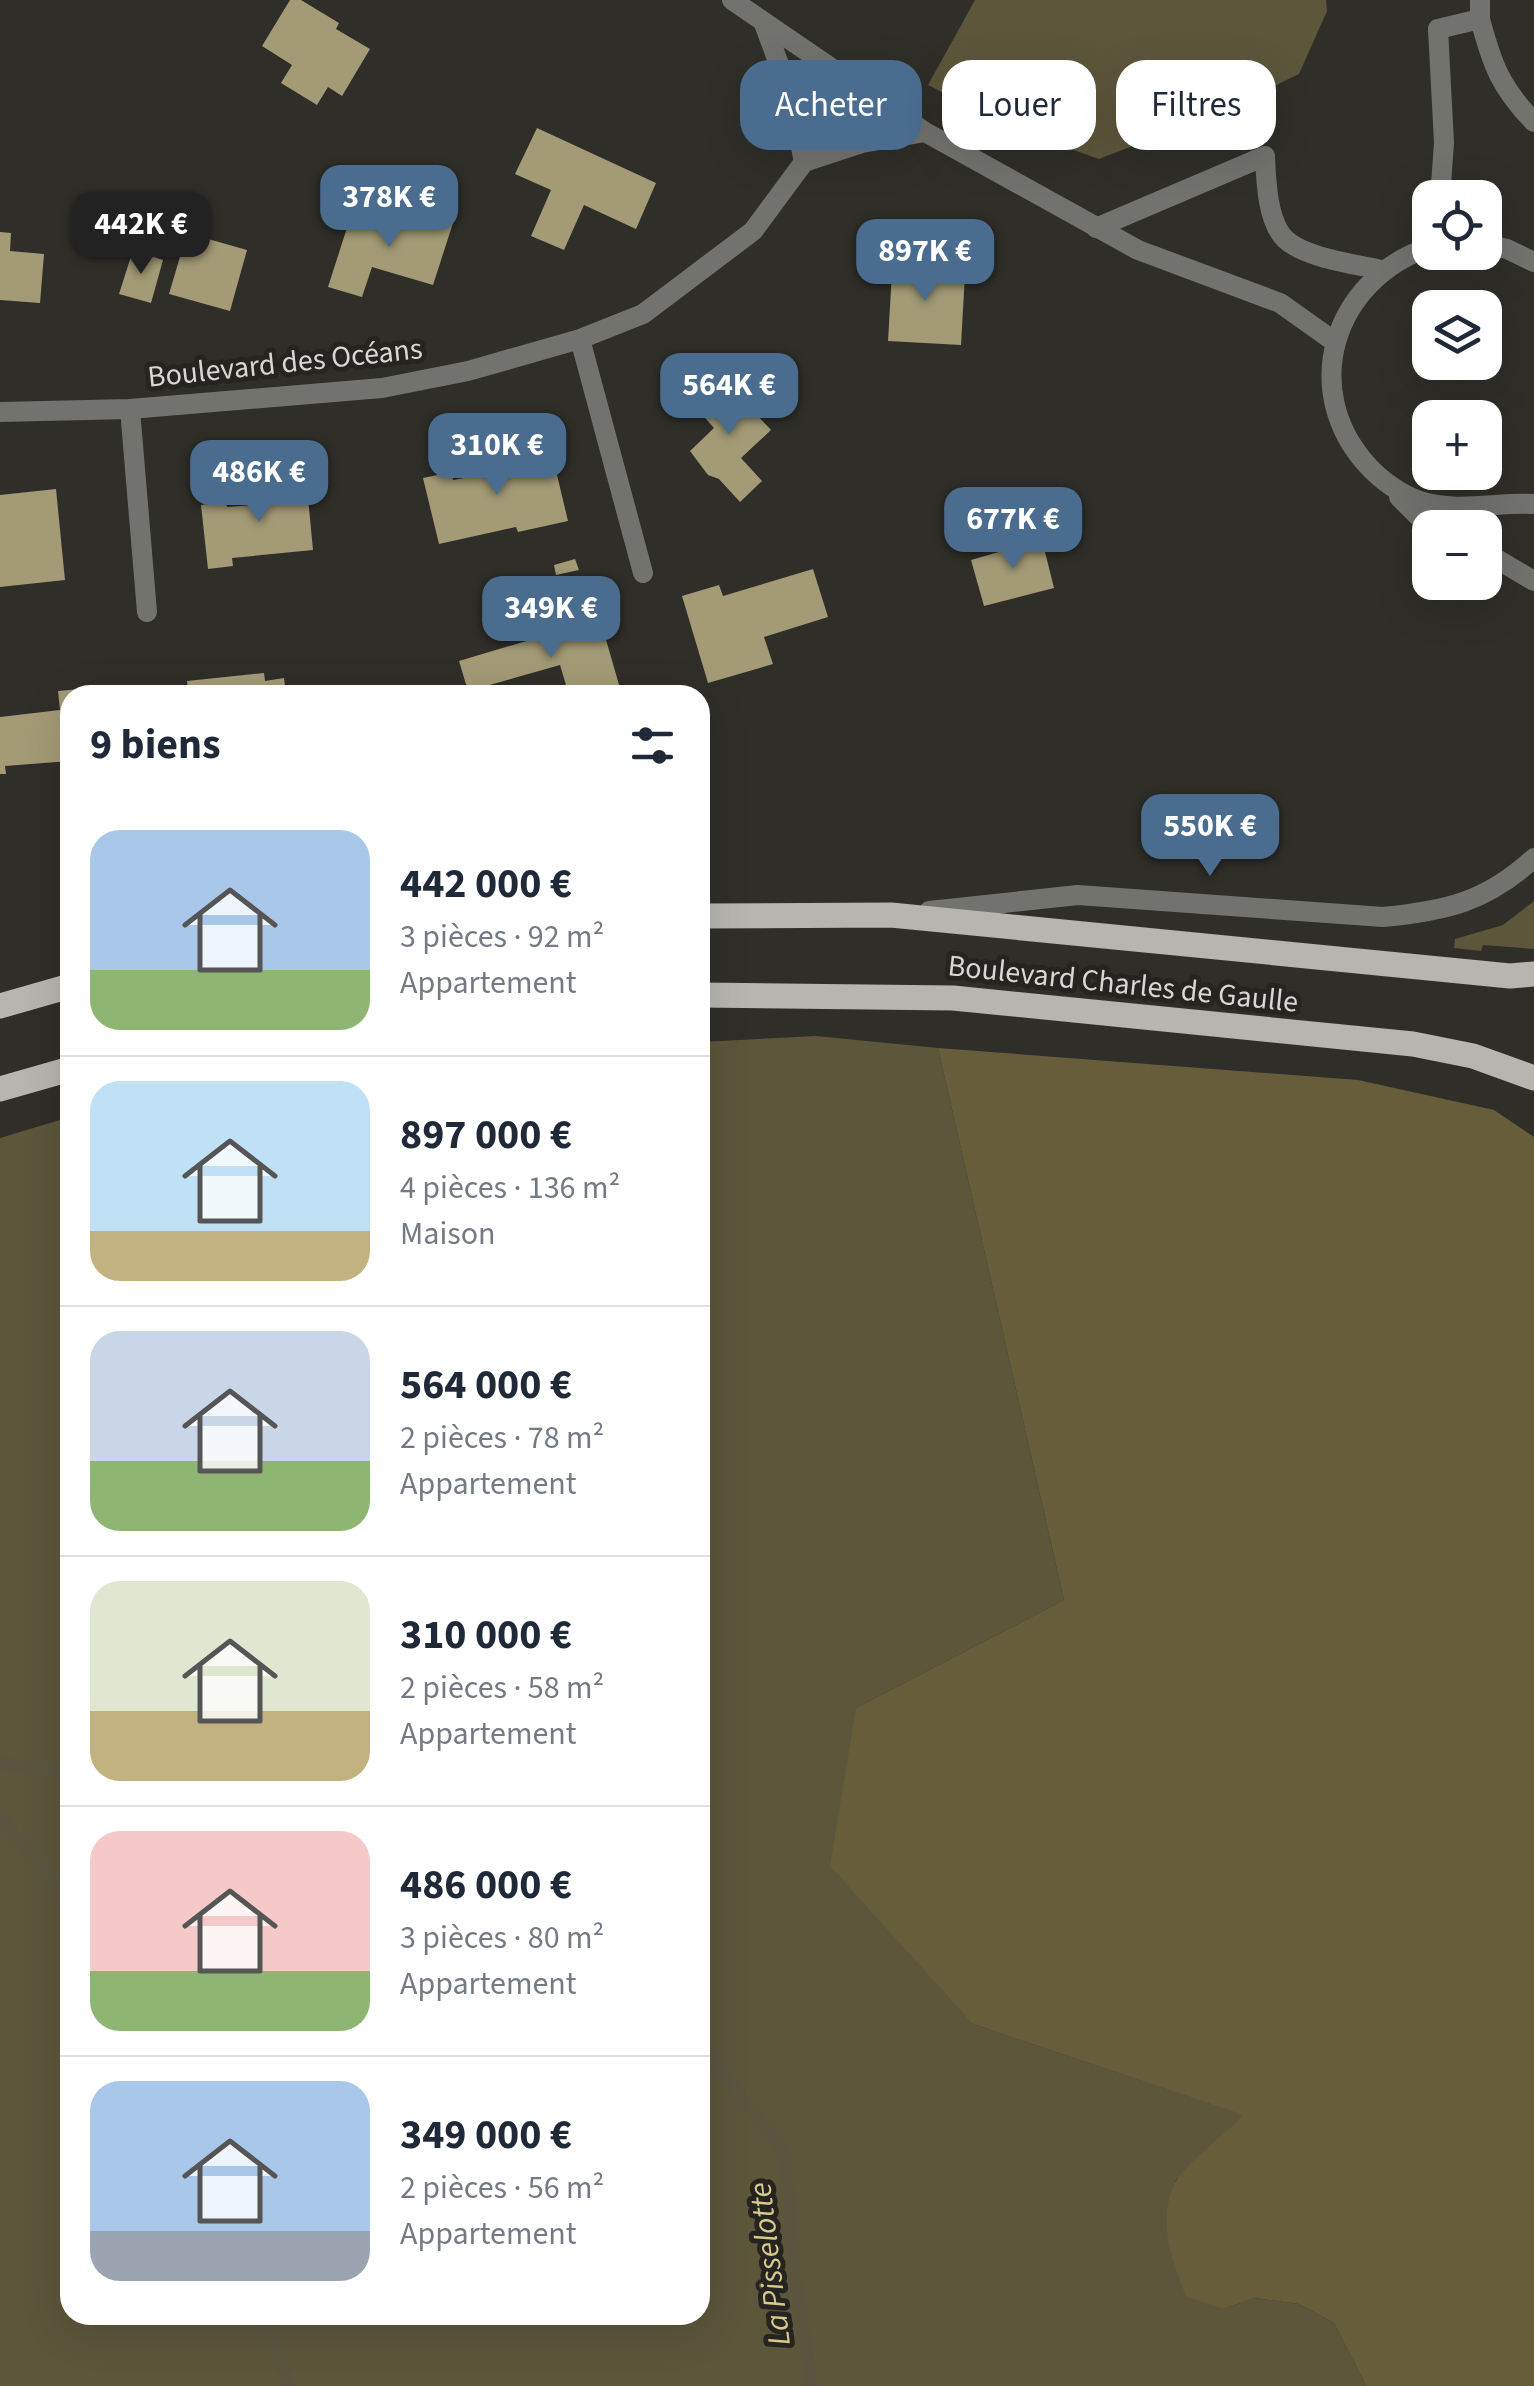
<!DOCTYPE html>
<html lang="fr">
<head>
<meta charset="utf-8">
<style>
	:root { --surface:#fff; --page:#f6f6f7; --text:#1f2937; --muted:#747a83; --line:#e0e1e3; --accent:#4a6c8e }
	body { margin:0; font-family:"Source Sans 3",sans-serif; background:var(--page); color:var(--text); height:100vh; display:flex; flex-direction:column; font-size:38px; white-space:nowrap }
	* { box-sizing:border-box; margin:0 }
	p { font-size:32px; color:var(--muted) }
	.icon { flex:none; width:55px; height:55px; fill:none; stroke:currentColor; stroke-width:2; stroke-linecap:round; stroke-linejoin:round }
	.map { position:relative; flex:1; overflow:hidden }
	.details { position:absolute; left:60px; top:685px; width:650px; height:1640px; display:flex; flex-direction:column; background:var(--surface); border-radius:30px; box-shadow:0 10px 40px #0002 }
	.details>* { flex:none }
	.banner { position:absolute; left:740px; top:60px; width:642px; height:90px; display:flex; gap:20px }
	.controls { position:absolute; left:1412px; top:180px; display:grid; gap:20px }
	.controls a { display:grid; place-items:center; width:90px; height:90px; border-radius:20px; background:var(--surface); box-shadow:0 10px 40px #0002; font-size:50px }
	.price { position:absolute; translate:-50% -85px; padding:0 22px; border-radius:20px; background:var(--accent); color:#fff; font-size:32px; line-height:65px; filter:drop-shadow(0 2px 5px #0008) }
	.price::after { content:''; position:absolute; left:50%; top:60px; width:30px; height:22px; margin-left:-15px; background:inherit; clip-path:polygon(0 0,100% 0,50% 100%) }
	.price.active { background:#222; color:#fff }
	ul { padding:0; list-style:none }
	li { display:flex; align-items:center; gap:30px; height:250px; padding:0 30px }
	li+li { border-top:2px solid var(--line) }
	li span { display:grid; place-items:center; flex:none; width:280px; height:200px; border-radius:30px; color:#555 }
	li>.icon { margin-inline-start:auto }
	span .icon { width:120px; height:120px; fill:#fffc; stroke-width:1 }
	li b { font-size:42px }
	h2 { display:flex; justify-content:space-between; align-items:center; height:120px; padding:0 30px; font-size:42px }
	.pill { padding:0 35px; border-radius:30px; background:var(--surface); box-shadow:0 10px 40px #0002; font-size:35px; line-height:90px }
	.pill.active { background:var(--accent); color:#fff }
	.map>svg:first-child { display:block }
</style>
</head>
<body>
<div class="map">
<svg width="1534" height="2386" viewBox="0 0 1534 2386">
	<rect width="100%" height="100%" fill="#2f2e29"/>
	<path fill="#5c563b" d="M975,0H1326L1327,11L1299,74L1223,111L1099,159L1010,128L928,85Z
		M1534,901V949L1483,945L1481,951L1454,948L1455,939L1503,925Z
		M816,1036L938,1048L1064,1600L856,1708L973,2024L1244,2115L1176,2180L1168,2210L1223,2309L1255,2298L1299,2304L1334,2323L1366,2386H0V1138L70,1117V2315H700V1042Z"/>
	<path fill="#665e3b" d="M938,1048L1358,1080L1494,1110L1534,1137V2386H1366L1334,2323L1299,2304L1255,2298L1223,2309L1186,2296C1172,2261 1156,2219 1176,2181C1187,2162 1227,2133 1243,2115L973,2024L830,1866L856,1708L1064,1600Z"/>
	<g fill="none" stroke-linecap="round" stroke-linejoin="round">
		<path stroke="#5b5540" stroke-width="12" d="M0,1763L70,1773
			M0,1818L70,1901
			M700,2044L784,2152L795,2277L812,2386
			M264,2315L288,2383"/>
	</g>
	<path fill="#a39b76" d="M290,0H301L339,23L336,29L370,49L342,96L328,87L317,105L281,83L292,65L262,46Z
		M537,128L656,183L636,229L584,205L564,250L531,236L551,190L515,174Z
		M353,209L402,224L406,210L453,223L433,285L372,267L362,297L328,287Z
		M0,232L11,233L10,251L44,254L40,303L0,300Z
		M187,233L247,250L230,311L169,294Z
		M133,250L163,260L151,303L119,294Z
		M893,255L922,256V272L965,274L961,345L888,341Z
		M720,376L771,430L741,458L762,481L740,502L719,479L708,475L690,451L714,428L691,402Z
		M551,450L568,521L518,532L516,527L439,544L423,478L452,472L453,480L474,476L473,467Z
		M306,477L313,550L232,558L233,566L208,569L201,505L226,501L227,507L254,505L255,513L266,511L263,482Z
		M56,489L65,580L0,587V495Z
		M1041,536L1054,588L984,606L971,560L1016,547L1015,542Z
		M575,559L579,570L556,575L554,565Z
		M813,569L828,617L764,637L773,664L708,683L682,596L719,585L723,596Z
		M600,619L622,695H569L560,665L468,691L459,661Z
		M264,673L265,681L284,678L286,695H189L187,681Z
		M91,688V695H70V761L5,766L6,774H0V717L60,710L58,691Z"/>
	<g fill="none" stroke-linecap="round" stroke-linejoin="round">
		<path stroke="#72726f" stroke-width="20" d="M1480,19C1492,64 1500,87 1534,122
			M1438,29L1444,143L1440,198
			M1096,228L1265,156C1266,179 1267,221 1285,239C1305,258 1355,264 1382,270"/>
		<path stroke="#72726f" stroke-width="20" d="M732,0L925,132L1138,250L1280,303L1335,342
			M763,21L790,94L804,162L862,143L925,132
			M1438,29L1480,19V0
			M1485,244L1507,249L1534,262
			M1430,247C1333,279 1298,391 1369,467C1382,481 1402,495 1420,501C1458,513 1495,502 1534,504
			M580,339L643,573
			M130,409L147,612
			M0,412L130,409L382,388L468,371L580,339L643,314L753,231L804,162
			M1399,497L1420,518L1439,528
			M1485,552L1534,581
			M929,911L1078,895L1383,917C1446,911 1486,902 1534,858"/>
		<path stroke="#b6b5af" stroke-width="25" d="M700,916L891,915L1510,976L1534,974
			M700,995L953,998L1413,1044L1473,1056L1534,1078
			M0,1006L70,986
			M0,1089L70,1069"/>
	</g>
	<g text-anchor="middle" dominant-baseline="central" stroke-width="10" stroke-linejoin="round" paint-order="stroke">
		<g font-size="30" fill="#d8d7d4" stroke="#252420">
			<text transform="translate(285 363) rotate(-6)">Boulevard des Océans</text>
			<text transform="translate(1123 984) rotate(6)">Boulevard Charles de Gaulle</text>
		</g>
		<g font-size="32" font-style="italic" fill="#d6c98a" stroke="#252420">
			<text transform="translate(770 2264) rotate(-97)">La Pisselotte</text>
		</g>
	</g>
</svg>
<div class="controls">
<a><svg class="icon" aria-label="locate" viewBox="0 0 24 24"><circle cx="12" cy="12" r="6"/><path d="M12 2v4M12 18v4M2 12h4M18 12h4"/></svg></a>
<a><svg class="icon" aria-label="layers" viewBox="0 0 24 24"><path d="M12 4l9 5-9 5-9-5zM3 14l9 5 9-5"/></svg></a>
<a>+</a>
<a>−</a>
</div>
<b class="price" style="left:389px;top:250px">378K €</b>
<b class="price active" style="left:141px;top:277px">442K €</b>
<b class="price" style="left:925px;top:304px">897K €</b>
<b class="price" style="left:729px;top:438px">564K €</b>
<b class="price" style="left:497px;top:498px">310K €</b>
<b class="price" style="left:259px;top:525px">486K €</b>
<b class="price" style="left:1013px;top:572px">677K €</b>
<b class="price" style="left:551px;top:661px">349K €</b>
<b class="price" style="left:1210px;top:879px">550K €</b>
<div class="banner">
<a class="pill active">Acheter</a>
<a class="pill">Louer</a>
<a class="pill">Filtres</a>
</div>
<section class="details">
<h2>9 biens<svg class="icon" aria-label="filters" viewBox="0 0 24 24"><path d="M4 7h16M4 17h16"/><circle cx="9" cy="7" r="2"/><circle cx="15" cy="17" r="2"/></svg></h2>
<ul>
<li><span style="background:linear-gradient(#a9c7e8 70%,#8fb573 0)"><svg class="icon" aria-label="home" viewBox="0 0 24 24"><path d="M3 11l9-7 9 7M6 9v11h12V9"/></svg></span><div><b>442 000 €</b><p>3 pièces · 92 m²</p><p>Appartement</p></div></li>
<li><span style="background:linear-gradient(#bfe0f5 75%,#c2b280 0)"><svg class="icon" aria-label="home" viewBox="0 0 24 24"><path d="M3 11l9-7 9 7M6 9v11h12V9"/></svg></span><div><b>897 000 €</b><p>4 pièces · 136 m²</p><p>Maison</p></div></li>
<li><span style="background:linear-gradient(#c9d6e8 65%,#8fb573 0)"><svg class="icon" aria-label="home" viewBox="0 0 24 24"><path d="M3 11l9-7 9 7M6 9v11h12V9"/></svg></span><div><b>564 000 €</b><p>2 pièces · 78 m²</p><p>Appartement</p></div></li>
<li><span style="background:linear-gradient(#dfe7d0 65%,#c2b280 0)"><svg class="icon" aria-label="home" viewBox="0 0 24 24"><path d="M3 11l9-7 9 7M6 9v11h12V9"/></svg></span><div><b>310 000 €</b><p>2 pièces · 58 m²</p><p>Appartement</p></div></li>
<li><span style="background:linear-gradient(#f6c9c9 70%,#8fb573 0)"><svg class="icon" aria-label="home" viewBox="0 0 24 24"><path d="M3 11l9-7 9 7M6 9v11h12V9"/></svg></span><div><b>486 000 €</b><p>3 pièces · 80 m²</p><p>Appartement</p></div></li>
<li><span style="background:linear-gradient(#a9c7e8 75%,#9aa5b1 0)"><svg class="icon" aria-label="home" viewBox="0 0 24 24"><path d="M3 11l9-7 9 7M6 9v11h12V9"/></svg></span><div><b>349 000 €</b><p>2 pièces · 56 m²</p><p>Appartement</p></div></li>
</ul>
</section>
</div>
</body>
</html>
